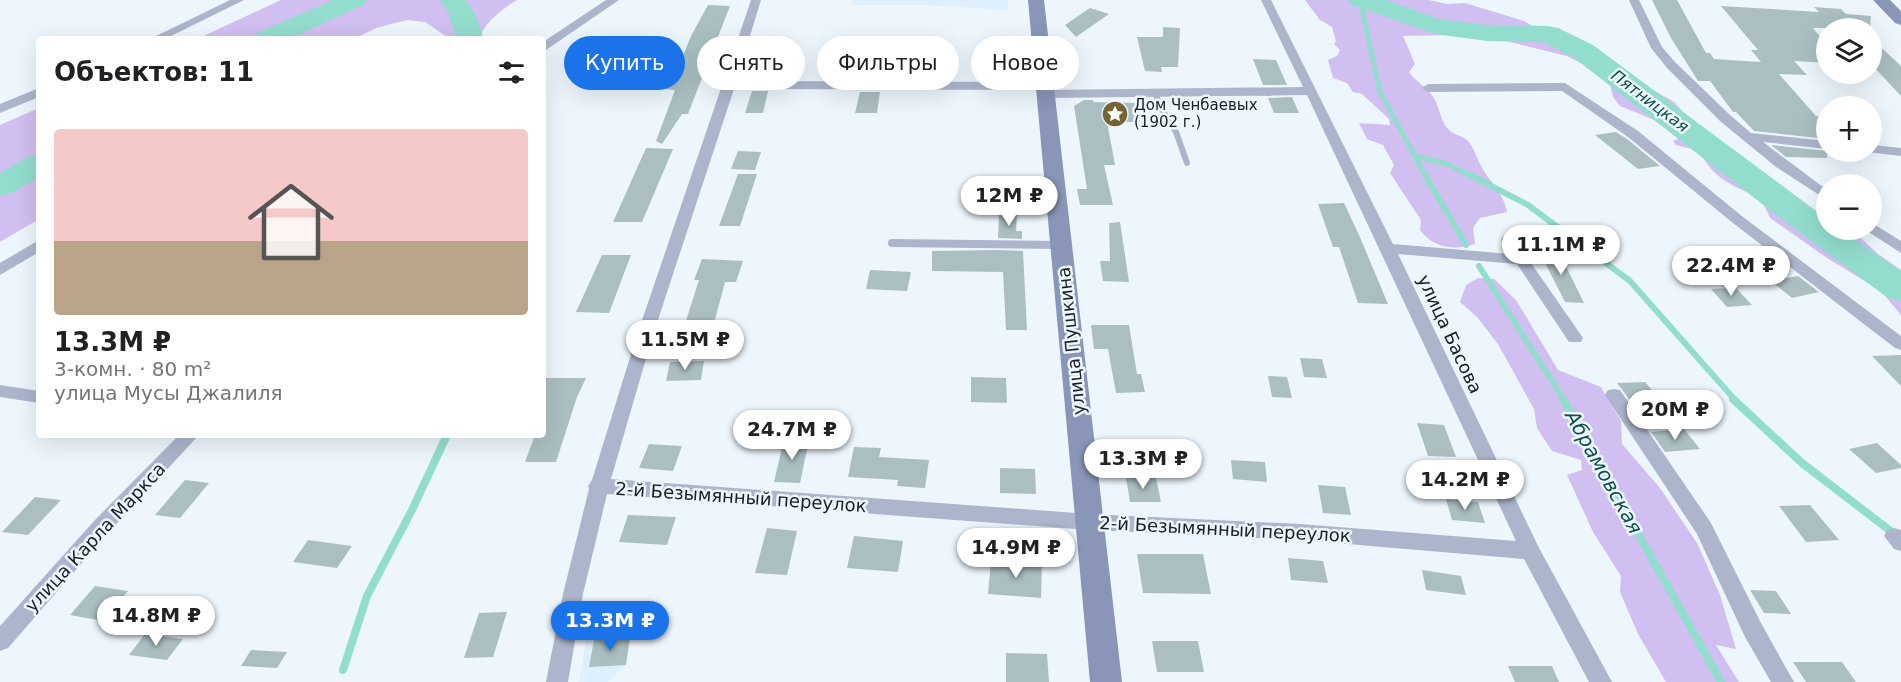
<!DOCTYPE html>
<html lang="ru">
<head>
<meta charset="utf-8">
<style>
	:root { --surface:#fff; --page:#f6f6f6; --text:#202124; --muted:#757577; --line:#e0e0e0; --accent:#1a73e8 }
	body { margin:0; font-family:"DejaVu Sans",sans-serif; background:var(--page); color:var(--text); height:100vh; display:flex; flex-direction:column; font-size:22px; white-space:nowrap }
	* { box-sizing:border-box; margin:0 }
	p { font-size:20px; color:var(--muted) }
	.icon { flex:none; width:33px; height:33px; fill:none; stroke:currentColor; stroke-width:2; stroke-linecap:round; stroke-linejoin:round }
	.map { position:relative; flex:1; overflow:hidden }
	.drawer { position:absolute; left:36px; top:36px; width:510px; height:402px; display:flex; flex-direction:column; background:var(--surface); border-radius:6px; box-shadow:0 6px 24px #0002 }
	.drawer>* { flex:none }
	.banner { position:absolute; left:564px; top:36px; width:570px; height:54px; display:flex; gap:12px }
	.fabs { position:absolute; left:1816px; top:18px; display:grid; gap:12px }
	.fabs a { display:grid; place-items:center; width:66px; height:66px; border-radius:50%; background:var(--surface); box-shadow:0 6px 24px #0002; font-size:30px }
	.price { position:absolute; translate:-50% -51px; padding:0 14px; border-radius:21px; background:#fff; color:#222; font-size:20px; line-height:39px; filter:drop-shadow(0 2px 3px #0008) }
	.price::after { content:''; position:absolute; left:50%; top:36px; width:18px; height:14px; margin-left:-9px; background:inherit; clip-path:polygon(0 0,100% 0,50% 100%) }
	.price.selected { background:var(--accent); color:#fff }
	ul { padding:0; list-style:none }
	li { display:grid; align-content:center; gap:12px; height:318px; padding:0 18px }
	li+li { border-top:2px solid var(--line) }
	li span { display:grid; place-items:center; height:186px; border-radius:6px; color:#555 }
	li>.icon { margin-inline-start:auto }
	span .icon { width:108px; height:108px; fill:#fffc; stroke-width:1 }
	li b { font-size:26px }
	h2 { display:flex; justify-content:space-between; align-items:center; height:72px; padding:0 18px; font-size:26px }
	.chip { padding:0 21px; border-radius:27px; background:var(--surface); box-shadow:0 6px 24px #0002; font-size:21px; line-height:54px }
	.chip.selected { background:var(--accent); color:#fff }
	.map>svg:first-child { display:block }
</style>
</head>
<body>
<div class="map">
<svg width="1901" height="682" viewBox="0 0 1901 682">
	<rect width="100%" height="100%" fill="#edf6fd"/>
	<path fill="#deeffd" d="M853,0H1008V10L925,5H851Z
		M589,624L630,637L626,665L608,682H579Z"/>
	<path fill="#d1bff1" d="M281,0H517C503,9 484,22 479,39H450L425,22L407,20L376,28L354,39H197Z
		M1305,0H1429L1447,4L1465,3L1524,21L1531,25V28L1555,42L1562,39L1569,41L1674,102L1689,118L1713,135L1693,137L1689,142L1718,145L1724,149L1725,154L1738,163L1753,169L1756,176L1821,223H1827V230H1852L1878,254L1901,270V315L1881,291L1827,258L1770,218L1761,198C1735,187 1712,179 1700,151L1676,145L1673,141L1683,137L1681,131L1620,106L1613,97L1610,84L1592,69L1567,56L1498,39L1451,35L1403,36L1415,64L1409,72C1415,81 1425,86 1432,95C1439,105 1440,119 1447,128C1453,135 1461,135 1467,140C1473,146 1475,153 1478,160C1486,179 1504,192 1507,212L1480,218L1473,228L1475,244C1455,251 1433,248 1420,230L1421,220L1390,173L1394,165L1383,145L1367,139L1359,123L1390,125L1389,119L1362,94L1353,92L1347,83L1333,78L1328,60L1337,56L1340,50L1334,44L1336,41L1332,27L1320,20Z
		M39,108V219L0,242V125Z
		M1478,278L1494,279L1516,300L1558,370L1601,387L1621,421L1622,444L1660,488L1697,543L1720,595L1736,649L1716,645L1739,682H1666L1638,634L1620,592L1621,576L1593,532L1567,475L1582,470L1581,460L1552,451L1537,428L1534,409L1498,344L1477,317L1460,302L1466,285Z"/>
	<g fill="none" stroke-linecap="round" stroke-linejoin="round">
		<path stroke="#93ddce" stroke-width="5" d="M1360,0L1380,92L1426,177
			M1415,156L1447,164L1473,177"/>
		<path stroke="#93ddce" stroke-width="6" d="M1425,175L1466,245
			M1470,175L1528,205L1630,281L1735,400
			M1479,266L1564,400"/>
		<path stroke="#93ddce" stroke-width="8" d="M1563,399L1721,682
			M1733,399L1802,463L1901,539
			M343,670L367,596L412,510L447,435"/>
		<path fill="#93ddce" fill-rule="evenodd" d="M333,0H367L363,5L289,39H253L257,33Z
			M440,0H466L475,14L484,39H456L449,14Z
			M1348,0H1386L1439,19L1487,25L1548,26L1558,28L1593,45L1827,219V230H1841L1901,271V301L1888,298L1775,214L1573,57L1543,42L1487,41L1435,34L1352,5Z
			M39,154V177L12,193L0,196V173L28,157Z"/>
	</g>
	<path fill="#abbfc3" d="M1652,0H1677L1706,53H1710L1714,59L1761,62L1751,50H1758L1721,6L1819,12L1814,7L1841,9L1846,14L1871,16L1870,28H1813L1827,45V63L1794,61L1807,75L1779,74L1816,116H1827V139L1754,131L1736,112H1733L1710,81H1698L1671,38Z
		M708,5L730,6L688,114H682L662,144L656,141L675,90L630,86L631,70L676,74L691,36Z
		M1090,8L1109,14L1076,37L1065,25Z
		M1163,27L1180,28L1178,67H1161L1162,72L1145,71L1137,37H1163Z
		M1872,39L1901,66V96L1872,65Z
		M763,58L775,61L771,79H756Z
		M1253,59L1276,60L1287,85H1263Z
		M866,60H886L883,79H862Z
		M752,91H768L763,113H745Z
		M860,92H880L877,113H855Z
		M1292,97L1299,113H1274L1268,98Z
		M1084,100H1093V102L1137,103L1140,122H1107L1115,165H1104L1113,205H1080L1077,189H1087L1074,106Z
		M1616,132L1627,139L1660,166L1638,169L1595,135Z
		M1771,145L1827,151V158L1786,157Z
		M646,148L673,149L642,222H613Z
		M738,151L761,152L755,170L731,169Z
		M738,174H757L740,226H719Z
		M1344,203L1359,235L1388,304L1358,303L1339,247H1333L1318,204Z
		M999,213L1017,214L1016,231H1022V239L998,238Z
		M1120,222L1129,282L1103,281L1100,261H1110L1109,223Z
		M1538,249L1558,250L1584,303L1565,302Z
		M998,250L1023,251L1027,330H1006L1003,272L932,271V251Z
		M602,255H631L609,313L576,312Z
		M702,259L743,261L736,282H725L713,327H684L699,280H694Z
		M870,270L911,272L907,291L866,289Z
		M1798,276L1819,292L1792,298L1771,281Z
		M1736,288L1752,305L1727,307L1711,289Z
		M1091,325H1129L1137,374H1141L1145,392L1116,393L1108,349H1094Z
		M1901,355V386L1872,356Z
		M1300,358L1322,359L1327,378L1304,377Z
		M704,361L701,380L666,381L670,362Z
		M1268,376L1287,377L1292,398L1272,397Z
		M971,377L1006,378L1007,403L971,402Z
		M543,378H586L577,397L556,462H525L535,435H543Z
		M1645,382L1658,397L1629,399L1617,383Z
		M1417,423L1444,425L1456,457L1428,456Z
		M1684,429L1700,449L1665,452L1651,432Z
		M784,439L809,440L800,483L774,482Z
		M1877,443L1901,465V468L1876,473L1849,449Z
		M649,444L682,446L673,471L639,468Z
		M854,447L881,448L879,457L929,460L925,488L897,486L898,480L848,477Z
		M1231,460L1265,462L1267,482L1233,479Z
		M1000,468L1035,469L1036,494L1000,493Z
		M1126,478H1156L1161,502H1130Z
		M185,480L209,483L180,518L155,515Z
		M1318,485L1345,487L1351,515L1323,513Z
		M35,497L61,500L28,535L2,532Z
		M1446,499L1478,502L1485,523L1452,520Z
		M1810,505L1839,540L1806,542L1779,506Z
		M628,515L676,517L667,545L619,542Z
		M767,528L797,531L787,575L755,573Z
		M854,536L903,541L898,572L847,568Z
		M308,540L352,546L337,568L293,562Z
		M1137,554H1203L1211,594L1143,593Z
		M1288,558L1323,561L1328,583L1291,580Z
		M991,560L1042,563L1041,598L988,594Z
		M1422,570L1461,576L1466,595L1426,590Z
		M95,586L128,591L103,621L70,615Z
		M1750,590L1776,591L1791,614L1764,613Z
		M507,612L493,657L464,658L479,613Z
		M145,634L183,639L167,660L129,655Z
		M630,637L626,665L589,667L594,640Z
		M1152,641H1198L1204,672H1157Z
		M251,650L287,652L277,668L241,666Z
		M1006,653L1047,654L1049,682H1006Z
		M1793,662H1842L1856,682H1806Z
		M1508,666H1552L1559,682H1515Z"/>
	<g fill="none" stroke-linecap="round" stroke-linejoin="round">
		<path stroke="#adb5cc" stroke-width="6" d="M1155,93L1161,108L1176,132L1187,163"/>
		<path stroke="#adb5cc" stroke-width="8" d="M892,243L1059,245"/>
		<path fill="#adb5cc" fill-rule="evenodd" d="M230,0H244L165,39H150Z
			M606,0H619L543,52V42Z
			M751,0H761L736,81L1045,82L1051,86L1045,90L734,89L652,338L611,479L1090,514L1300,524L1516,541L1307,95L1045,98L1039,94L1045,90L1303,87L1261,0H1271L1393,244L1510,254L1501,240L1503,237H1513L1583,338L1581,342H1569L1517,264L1398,254L1538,546L1612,682H1589L1524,559L1300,540L1090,530L607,494L583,594L568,682H546L563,594L589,489L588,486L592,480L636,338Z
			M1629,0H1639L1662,47L1675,62L1730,115L1751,133L1827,141V149L1763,142L1827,190V200L1776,167L1720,121L1667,68L1651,48Z
			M1565,83L1638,131L1743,217L1901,336V350L1895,348L1733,223L1628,137L1562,91L1428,92L1422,88L1428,84Z
			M39,88V97L0,113V104Z
			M1872,145L1901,148V156L1867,152H1872Z
			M1872,223L1901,241V253L1867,231L1866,230H1872Z
			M39,240V252L0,275V263Z
			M0,385L39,391V403L0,397Z
			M1614,389L1620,390L1711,523L1761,623L1794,682H1771L1745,637L1697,534L1605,395L1608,390Z
			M179,435H199L108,533L8,648L0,651V626L94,521Z
			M1894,528L1901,530V551L1894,549L1884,536L1887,530Z"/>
		<path fill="#8a96b8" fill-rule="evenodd" d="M1028,0H1044L1122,682H1090Z
			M1873,0H1890L1901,11V25L1895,23Z"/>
	</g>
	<defs>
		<symbol id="sight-disc" viewBox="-11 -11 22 22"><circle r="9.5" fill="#756432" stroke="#edf6fd"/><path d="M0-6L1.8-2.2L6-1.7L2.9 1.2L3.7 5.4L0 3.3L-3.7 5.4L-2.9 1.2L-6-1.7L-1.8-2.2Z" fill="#fff"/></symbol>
	</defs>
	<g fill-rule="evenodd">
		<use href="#sight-disc" x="1100" y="99" width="30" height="30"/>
	</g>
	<g text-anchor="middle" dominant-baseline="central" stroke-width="5" stroke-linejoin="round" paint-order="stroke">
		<g font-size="15" fill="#181e22" stroke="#edf6fd" text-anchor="start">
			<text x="1134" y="105">Дом Ченбаевых<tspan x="1134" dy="17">(1902 г.)</tspan></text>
		</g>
		<g font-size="16" font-style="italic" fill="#0e4f45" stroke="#edf6fd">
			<text transform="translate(1650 101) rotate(37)">Пятницкая</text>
		</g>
		<g font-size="18" fill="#181e22" stroke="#edf6fd">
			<text transform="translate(1450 334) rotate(65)">улица Басова</text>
			<text transform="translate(1071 341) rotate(-96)">улица Пушкина</text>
			<text transform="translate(741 497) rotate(4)">2-й Безымянный переулок</text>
			<text transform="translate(1225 529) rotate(3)">2-й Безымянный переулок</text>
			<text transform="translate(95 537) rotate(-47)">улица Карла Маркса</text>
		</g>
		<g font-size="20" font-style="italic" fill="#0e4f45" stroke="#edf6fd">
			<text transform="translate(1604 472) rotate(61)">Абрамовская</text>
		</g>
	</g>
</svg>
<div class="fabs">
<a><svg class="icon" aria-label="layers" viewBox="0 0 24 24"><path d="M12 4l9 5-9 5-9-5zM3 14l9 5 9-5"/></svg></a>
<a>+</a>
<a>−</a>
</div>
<b class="price" style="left:1009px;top:227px">12M ₽</b>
<b class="price" style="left:1561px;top:276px">11.1M ₽</b>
<b class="price" style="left:1731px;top:297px">22.4M ₽</b>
<b class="price" style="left:685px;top:371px">11.5M ₽</b>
<b class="price" style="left:1675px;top:441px">20M ₽</b>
<b class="price" style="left:792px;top:461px">24.7M ₽</b>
<b class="price" style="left:1143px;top:490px">13.3M ₽</b>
<b class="price" style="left:1465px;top:511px">14.2M ₽</b>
<b class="price" style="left:1016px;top:579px">14.9M ₽</b>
<b class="price" style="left:156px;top:647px">14.8M ₽</b>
<b class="price selected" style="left:610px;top:652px">13.3M ₽</b>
<div class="banner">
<a class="chip selected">Купить</a>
<a class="chip">Снять</a>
<a class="chip">Фильтры</a>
<a class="chip">Новое</a>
</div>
<section class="drawer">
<h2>Объектов: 11<svg class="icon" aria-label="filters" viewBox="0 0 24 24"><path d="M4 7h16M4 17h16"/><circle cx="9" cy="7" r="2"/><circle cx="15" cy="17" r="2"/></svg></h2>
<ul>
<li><span style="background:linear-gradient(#f6c9c9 60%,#b9a48a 0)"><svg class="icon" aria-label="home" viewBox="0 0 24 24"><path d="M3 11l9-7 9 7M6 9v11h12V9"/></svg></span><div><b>13.3M ₽</b><p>3-комн. · 80 m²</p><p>улица Мусы Джалиля</p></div></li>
</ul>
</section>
</div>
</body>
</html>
